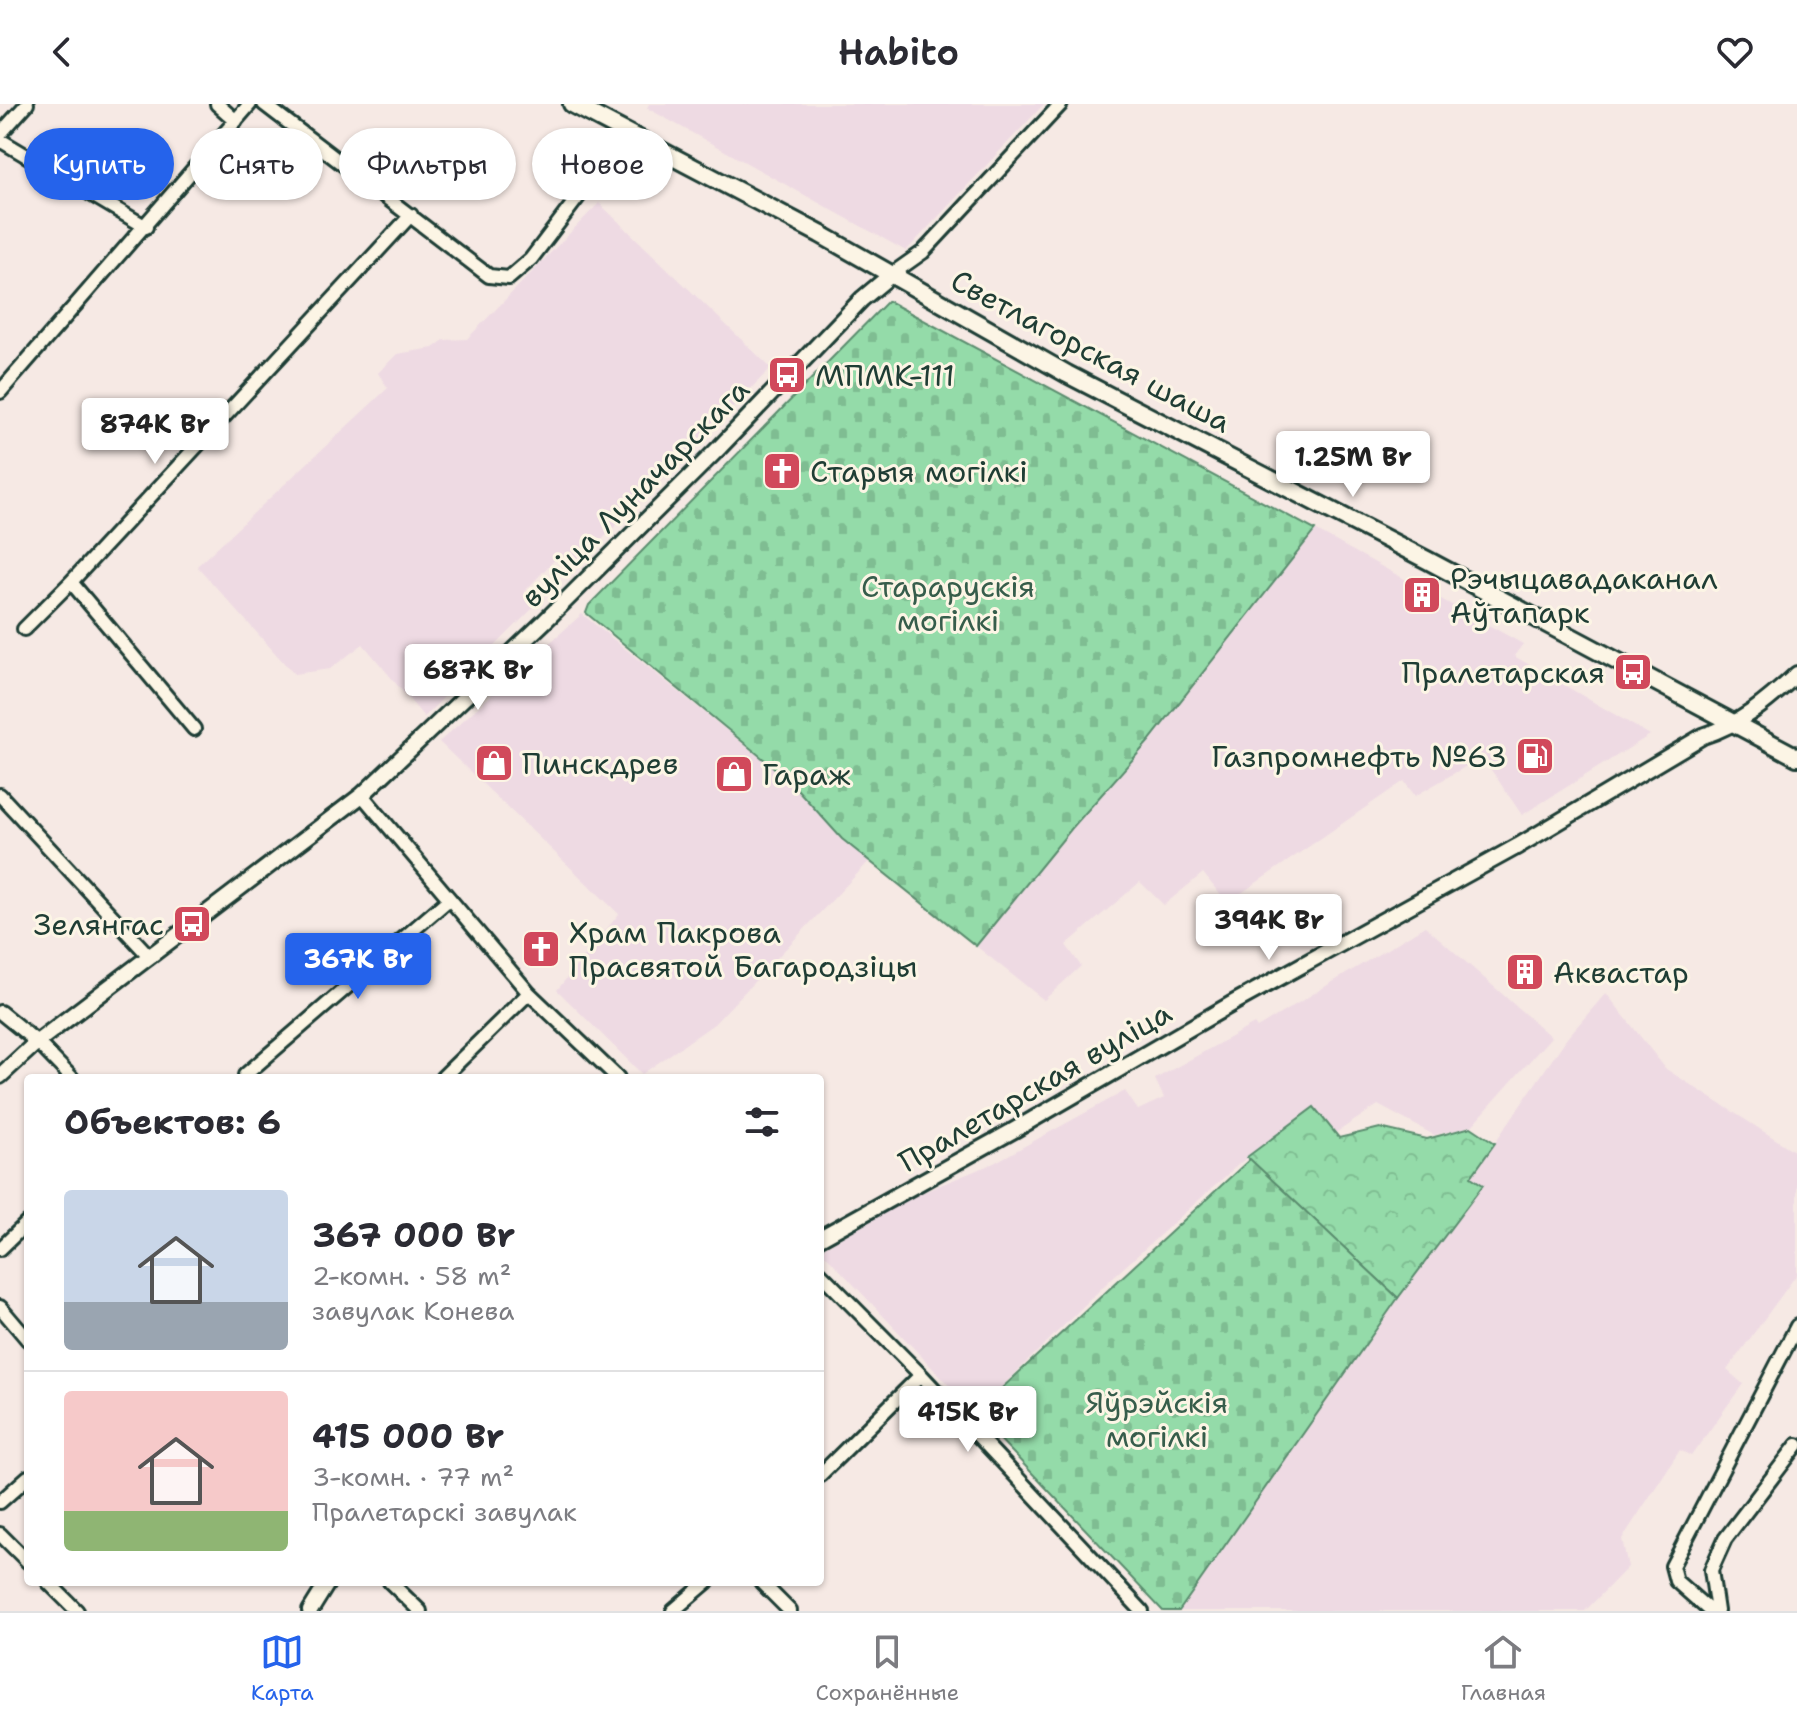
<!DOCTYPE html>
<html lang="ru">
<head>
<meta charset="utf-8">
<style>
	:root { --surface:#fff; --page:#f7f7f7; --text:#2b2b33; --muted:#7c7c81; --line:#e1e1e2; --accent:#2563eb }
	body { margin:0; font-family:"Shantell Sans",sans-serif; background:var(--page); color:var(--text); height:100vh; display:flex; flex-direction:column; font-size:30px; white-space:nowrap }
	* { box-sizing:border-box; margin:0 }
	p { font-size:26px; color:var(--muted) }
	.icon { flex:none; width:44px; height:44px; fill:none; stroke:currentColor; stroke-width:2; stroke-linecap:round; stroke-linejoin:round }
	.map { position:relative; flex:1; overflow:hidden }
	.drawer { position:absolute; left:24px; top:970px; width:800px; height:512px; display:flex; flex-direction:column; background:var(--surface); border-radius:8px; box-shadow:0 2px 6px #0004 }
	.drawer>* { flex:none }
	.guide { position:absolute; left:24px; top:24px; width:800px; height:72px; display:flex; gap:16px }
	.price { position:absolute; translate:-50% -68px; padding:0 18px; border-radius:8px; background:#fff; color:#222; font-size:26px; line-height:52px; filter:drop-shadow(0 2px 4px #0008) }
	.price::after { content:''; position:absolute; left:50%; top:48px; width:24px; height:18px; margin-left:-12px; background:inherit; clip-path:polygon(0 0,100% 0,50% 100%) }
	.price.selected { background:var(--accent); color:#fff }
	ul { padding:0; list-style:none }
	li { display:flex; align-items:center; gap:24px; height:200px; padding:0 40px }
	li+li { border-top:2px solid var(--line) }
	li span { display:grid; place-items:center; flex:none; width:224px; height:160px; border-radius:8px; color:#555 }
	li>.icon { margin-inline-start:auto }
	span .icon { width:96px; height:96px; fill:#fffc; stroke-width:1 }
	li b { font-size:34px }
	h2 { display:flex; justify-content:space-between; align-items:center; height:96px; padding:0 40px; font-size:34px }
	.pill { padding:0 28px; border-radius:36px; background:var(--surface); box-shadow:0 2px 6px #0004; font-size:28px; line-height:72px }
	.pill.selected { background:var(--accent); color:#fff }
	header { display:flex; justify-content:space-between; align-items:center; height:104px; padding:0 40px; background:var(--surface); font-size:36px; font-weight:600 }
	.tab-bar { display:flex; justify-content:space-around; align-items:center; height:112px; border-top:2px solid var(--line); background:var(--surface); font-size:22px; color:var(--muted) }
	.tab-bar a { display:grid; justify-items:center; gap:4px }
	.tab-bar .selected { color:var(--accent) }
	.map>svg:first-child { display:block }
</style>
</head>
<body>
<header><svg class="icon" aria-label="back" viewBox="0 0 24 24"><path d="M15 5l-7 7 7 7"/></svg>Habito<svg class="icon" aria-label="heart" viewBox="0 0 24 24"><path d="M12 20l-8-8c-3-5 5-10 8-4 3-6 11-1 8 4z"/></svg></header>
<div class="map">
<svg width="1797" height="1507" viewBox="0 0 1797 1507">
	<defs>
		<pattern id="forest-crowns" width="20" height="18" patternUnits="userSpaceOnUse" patternTransform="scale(2)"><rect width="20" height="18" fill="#94dba9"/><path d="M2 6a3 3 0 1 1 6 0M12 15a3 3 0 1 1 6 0" fill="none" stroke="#7fbd92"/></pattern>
		<pattern id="cemetery-stones" width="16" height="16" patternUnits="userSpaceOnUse" patternTransform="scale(2)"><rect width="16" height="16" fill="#94dba9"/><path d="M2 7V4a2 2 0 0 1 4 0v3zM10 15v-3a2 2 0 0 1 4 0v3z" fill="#7fbd92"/></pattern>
	</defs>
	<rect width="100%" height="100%" fill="#f6e9e4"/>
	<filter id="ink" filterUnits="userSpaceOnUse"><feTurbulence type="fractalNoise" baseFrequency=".0125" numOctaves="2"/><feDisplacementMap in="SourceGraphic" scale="16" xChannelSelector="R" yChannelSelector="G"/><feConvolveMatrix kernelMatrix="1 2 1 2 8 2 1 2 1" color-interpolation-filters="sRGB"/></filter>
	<g filter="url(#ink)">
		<path fill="#eedae3" d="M649,0H1044L906,147L647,4Z
			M599,99L771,264L573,465L559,451L524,488L535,502L424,613L363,540L330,565L294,570L197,462L388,284L378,269L397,250L433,244L444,236L467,235Z
			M1315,426L1523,540L1514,552L1650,631L1522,711L1483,654L1487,650L1415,692L1404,677L1227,799L1203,769L1164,801L1140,778L1066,841L1081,862L1044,896L976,842L1072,724L1149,637Z
			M582,510L878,748L714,920L642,970L557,886L619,810L439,638Z
			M1425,822L1551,933L1471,1023L1434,1031L1378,1001L1334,1030L1314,1003L1239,1060L1111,1175L975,1309L821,1146L897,1099L994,1059L1125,987L1138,1006L1164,994L1155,975L1254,920L1257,924Z
			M1606,889L1666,965L1797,1049V1170L1727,1266L1743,1280L1691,1352L1680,1346L1622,1435L1628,1463L1585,1507H1179L1343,1268L1483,1081L1471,1073L1567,934Z"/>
		<path fill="url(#forest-crowns)" stroke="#5a8c6e" stroke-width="2" d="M1314,1003L1339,1034L1380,1024L1427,1035L1471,1023L1495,1039L1471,1073L1483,1081L1398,1194L1247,1053Z"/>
		<path fill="url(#cemetery-stones)" stroke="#5a8c6e" stroke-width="2" d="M888,197L1315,426L1149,637L1072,724L976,842L842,735L788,675L586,509L589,501Z
			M1250,1055L1398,1194L1179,1507H1163L975,1309Z"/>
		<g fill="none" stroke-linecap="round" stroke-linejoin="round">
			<defs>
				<path id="minor" d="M217,0L236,17
					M264,0L489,172L509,174L531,155L626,30
					M0,30L27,0
					M0,36L146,123
					M892,170L923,148L1061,0
					M0,288L250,0
					M24,525L71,478
					M194,625L71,478L411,111
					M0,691L150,853
					M362,691L529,889L618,974
					M0,908L37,938L72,974
					M245,971L448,796
					M442,974L529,889
					M0,1145L28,1118
					M820,1169L921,1271L1142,1507
					M0,1203L28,1236
					M820,1371L921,1271
					M0,1398L28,1373
					M0,1430L28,1458
					M48,1478L77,1507
					M390,1478L420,1507
					M761,1478L790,1507
					M673,1507L707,1478
					M1710,1507L1676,1477L1672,1462L1797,1222
					M1717,1507L1711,1466L1725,1435L1797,1341"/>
				<path id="tertiary" d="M0,972L37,938L362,691L545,517L720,343L862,195L892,170
					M820,1134L1016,1025L1235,898L1518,742L1703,632C1741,620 1768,597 1797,570
					M310,1507L328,1478"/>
				<path id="secondary" d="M572,0L820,130L1067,270L1427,456L1797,653"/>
			</defs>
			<use href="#minor" stroke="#1f3d34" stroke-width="18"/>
			<use href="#tertiary" stroke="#1f3d34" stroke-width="20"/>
			<use href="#secondary" stroke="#1f3d34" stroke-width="22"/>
			<use href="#minor" stroke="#fcf5e5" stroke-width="12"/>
			<use href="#tertiary" stroke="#fcf5e5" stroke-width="14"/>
			<use href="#secondary" stroke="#fcf5e5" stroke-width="16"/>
		</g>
	</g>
	<defs>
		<symbol id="bus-square" viewBox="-11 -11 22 22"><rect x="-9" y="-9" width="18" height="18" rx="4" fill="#d1495b" stroke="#fcf5e5"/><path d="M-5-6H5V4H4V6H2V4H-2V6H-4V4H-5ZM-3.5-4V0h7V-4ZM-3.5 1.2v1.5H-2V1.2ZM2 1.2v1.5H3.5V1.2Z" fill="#fff"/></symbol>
		<symbol id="church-square" viewBox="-11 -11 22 22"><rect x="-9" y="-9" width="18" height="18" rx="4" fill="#d1495b" stroke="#fcf5e5"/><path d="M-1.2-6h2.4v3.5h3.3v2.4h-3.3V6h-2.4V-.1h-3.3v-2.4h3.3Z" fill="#fff"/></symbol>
		<symbol id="building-square" viewBox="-11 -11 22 22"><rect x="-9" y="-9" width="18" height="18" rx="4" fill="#d1495b" stroke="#fcf5e5"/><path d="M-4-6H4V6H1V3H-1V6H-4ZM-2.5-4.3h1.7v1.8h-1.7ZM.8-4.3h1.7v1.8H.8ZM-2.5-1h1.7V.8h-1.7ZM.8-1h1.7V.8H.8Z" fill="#fff"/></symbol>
		<symbol id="fuel-square" viewBox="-11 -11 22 22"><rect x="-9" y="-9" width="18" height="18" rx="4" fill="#d1495b" stroke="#fcf5e5"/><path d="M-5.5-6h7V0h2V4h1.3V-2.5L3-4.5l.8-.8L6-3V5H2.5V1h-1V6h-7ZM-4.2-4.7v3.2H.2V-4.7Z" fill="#fff"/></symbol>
		<symbol id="shop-square" viewBox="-11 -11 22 22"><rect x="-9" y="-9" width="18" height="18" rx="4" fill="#d1495b" stroke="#fcf5e5"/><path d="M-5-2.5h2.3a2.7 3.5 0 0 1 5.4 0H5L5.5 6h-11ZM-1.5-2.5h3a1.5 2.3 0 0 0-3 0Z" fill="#fff"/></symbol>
	</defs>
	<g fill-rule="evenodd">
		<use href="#bus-square" x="765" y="249" width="44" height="44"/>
		<use href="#church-square" x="760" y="345" width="44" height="44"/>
		<use href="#building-square" x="1400" y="469" width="44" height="44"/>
		<use href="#bus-square" x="1611" y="546" width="44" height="44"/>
		<use href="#fuel-square" x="1513" y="630" width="44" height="44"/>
		<use href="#shop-square" x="472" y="637" width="44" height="44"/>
		<use href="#shop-square" x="712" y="648" width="44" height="44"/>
		<use href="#bus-square" x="170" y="798" width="44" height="44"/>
		<use href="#church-square" x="519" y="823" width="44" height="44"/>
		<use href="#building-square" x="1503" y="846" width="44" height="44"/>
	</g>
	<g text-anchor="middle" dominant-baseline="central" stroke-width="6" stroke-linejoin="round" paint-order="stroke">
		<g font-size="30" fill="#1f3d34" stroke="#fcf5e5">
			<text transform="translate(1091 247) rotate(28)">Светлагорская шаша</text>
			<text transform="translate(635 389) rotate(-45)">вуліца Луначарскага</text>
			<text transform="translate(1035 983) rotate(-30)">Пралетарская вуліца</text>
		</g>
		<g font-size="30" fill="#1f3d34" stroke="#fcf5e5" text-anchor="start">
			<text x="815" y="271">МПМК-111</text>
			<text x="810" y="367">Старыя могілкі</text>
			<text x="1450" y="474">Рэчыцавадаканал<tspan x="1450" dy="34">Аўтапарк</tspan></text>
			<text x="1605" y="568" text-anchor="end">Пралетарская</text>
			<text x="1507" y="652" text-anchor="end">Газпромнефть №63</text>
			<text x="522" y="659">Пинскдрев</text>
			<text x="762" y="670">Гараж</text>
			<text x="164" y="820" text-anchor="end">Зелянгас</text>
			<text x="569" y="828">Храм Пакрова<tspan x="569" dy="34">Прасвятой Багародзіцы</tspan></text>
			<text x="1553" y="868">Аквастар</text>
		</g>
		<g font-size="30" fill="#365d4b" stroke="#fcf5e5">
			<text x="948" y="482">Старарускія<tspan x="948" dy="34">могілкі</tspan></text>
			<text x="1157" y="1298">Яўрэйскія<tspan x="1157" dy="34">могілкі</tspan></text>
		</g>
	</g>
</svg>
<b class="price" style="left:155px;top:362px">874K Br</b>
<b class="price" style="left:1353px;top:395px">1.25M Br</b>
<b class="price" style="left:478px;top:608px">687K Br</b>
<b class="price" style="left:1269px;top:858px">394K Br</b>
<b class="price selected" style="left:358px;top:897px">367K Br</b>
<b class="price" style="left:968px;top:1350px">415K Br</b>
<div class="guide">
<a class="pill selected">Купить</a>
<a class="pill">Снять</a>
<a class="pill">Фильтры</a>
<a class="pill">Новое</a>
</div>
<section class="drawer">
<h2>Объектов: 6<svg class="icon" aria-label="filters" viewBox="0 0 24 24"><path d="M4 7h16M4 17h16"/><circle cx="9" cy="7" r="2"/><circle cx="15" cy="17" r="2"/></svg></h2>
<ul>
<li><span style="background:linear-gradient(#c9d6e8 70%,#9aa5b1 0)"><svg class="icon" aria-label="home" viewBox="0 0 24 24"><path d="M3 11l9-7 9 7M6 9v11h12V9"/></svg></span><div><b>367 000 Br</b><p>2-комн. · 58 m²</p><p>завулак Конева</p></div></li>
<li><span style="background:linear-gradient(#f6c9c9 75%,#8fb573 0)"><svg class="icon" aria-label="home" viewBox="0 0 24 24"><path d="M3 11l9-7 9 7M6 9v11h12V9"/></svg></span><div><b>415 000 Br</b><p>3-комн. · 77 m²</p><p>Пралетарскі завулак</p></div></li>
</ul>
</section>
</div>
<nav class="tab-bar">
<a class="selected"><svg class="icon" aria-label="map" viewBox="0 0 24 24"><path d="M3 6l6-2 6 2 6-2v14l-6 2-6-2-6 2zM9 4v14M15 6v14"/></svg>Карта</a>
<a><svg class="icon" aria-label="saved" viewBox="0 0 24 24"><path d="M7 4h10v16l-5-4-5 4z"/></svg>Сохранённые</a>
<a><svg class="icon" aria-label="home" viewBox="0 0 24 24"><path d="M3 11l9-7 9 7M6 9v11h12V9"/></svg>Главная</a>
</nav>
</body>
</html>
